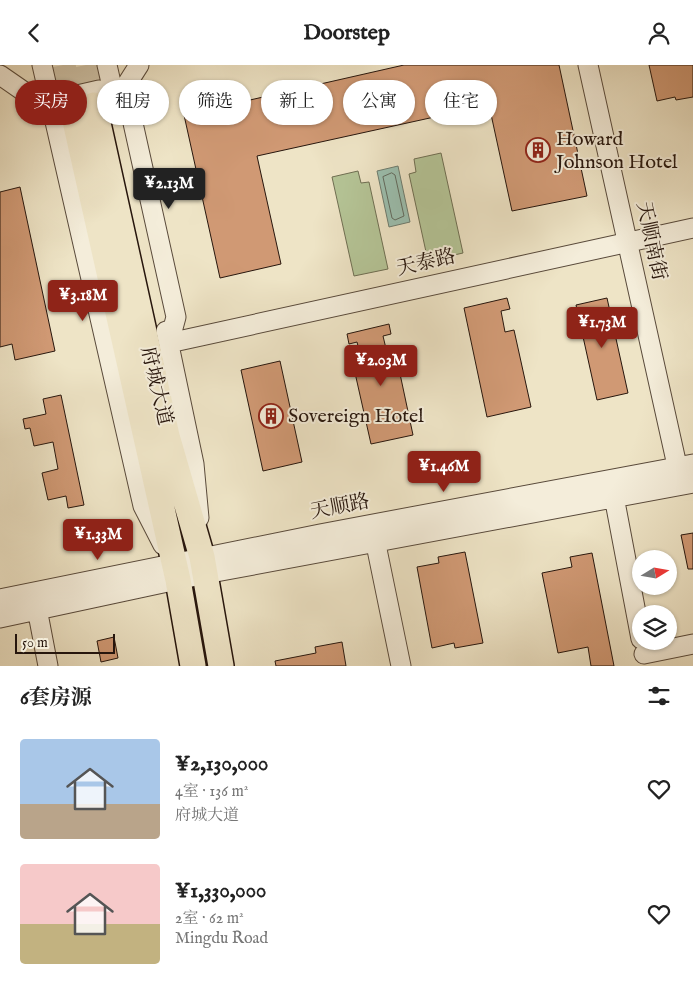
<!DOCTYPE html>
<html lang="zh">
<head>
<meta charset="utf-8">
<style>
	:root { --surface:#fff; --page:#f6f6f6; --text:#222; --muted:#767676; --accent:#8f2418 }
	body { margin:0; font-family:"IM FELL English","Noto Serif SC",serif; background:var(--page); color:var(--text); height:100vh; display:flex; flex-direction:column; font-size:19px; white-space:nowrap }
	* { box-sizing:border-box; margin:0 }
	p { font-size:16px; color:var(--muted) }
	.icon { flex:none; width:28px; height:28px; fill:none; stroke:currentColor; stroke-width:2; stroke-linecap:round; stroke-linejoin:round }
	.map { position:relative; height:601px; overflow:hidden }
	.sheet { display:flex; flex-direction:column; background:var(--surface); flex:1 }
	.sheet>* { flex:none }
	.guide { position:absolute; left:15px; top:15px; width:664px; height:45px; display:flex; gap:10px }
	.needle { width:32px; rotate:79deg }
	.controls { position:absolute; left:632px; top:485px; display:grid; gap:10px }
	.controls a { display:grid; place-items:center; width:45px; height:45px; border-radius:50%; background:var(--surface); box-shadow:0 1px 4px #0004; font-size:25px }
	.scale { position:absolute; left:15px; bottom:12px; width:100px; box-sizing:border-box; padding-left:5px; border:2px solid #27160d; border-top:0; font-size:14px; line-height:18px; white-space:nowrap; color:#27160d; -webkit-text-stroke:4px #f4edda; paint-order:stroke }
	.price { position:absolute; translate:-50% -42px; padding:0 11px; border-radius:5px; background:var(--accent); color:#fff; font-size:16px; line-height:32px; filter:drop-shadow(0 1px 2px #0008) }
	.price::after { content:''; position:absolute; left:50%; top:30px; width:15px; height:11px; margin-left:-8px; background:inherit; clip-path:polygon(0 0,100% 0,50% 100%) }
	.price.on { background:#222; color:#fff }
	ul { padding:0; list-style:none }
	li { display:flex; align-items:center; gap:15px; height:125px; padding:0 20px }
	li span { display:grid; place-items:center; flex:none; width:140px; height:100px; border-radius:5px; color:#555 }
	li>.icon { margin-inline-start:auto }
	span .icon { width:60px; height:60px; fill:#fffc; stroke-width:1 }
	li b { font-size:21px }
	h2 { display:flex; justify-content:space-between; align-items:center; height:60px; padding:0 20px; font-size:21px }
	.pill { padding:0 18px; border-radius:22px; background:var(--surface); box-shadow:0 1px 4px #0004; font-size:18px; line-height:45px }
	.pill.on { background:var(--accent); color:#fff }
	header { display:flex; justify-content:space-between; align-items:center; height:65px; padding:0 20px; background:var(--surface); font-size:22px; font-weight:700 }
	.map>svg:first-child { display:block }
</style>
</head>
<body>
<header><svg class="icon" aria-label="back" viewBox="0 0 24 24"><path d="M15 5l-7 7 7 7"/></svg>Doorstep<svg class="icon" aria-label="person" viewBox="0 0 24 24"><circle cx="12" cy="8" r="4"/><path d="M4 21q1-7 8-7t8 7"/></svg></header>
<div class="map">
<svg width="693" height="601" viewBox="0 0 693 601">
	<rect width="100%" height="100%" fill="#eee4c6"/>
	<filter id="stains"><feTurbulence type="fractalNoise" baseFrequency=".004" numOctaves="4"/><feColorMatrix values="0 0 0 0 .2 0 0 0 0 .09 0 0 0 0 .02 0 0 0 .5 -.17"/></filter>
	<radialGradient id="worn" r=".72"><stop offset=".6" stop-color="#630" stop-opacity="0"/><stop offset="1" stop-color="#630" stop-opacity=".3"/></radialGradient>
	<path fill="#b5c597" stroke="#6e6e52" d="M441,88L463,188L428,196L409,109L416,107L414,94Z
		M358,106L361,118L369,117L388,204L354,211L332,112Z"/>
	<path fill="#9bbfaf" stroke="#6d7b6e" d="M398,101L410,157L389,162L377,106Z"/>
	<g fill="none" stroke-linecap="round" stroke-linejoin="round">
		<path stroke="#616a5e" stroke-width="1" d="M392,108L395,110L404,151L395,155L392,153L383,112Z"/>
	</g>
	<path fill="#d09974" stroke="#27160d" d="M404,0H559L587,131L512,146L489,40L257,91L281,199L220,213L184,50Z
		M649,0H693V32L676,35L675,32L657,36Z
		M20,122L55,286L15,295L12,279L0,282V127Z
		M507,233L510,244L501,246L505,267L514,265L531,342L487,352L464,243Z
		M607,233L628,328L597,335L576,240Z
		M389,259L391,269L383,271L388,292L396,290L413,370L371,379L353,299L362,297L357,277L349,279L347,269Z
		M280,296L302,397L263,406L241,305Z
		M61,330L84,440L68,443L66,431L48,435L42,408L58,404L53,377L34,381L30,363L25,364L23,354L46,349L43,334Z
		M693,468V504H688L681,470Z
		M465,487L483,578L455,583L454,578L432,583L417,502L439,498L438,492Z
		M592,488L614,601H591L588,582L558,588L542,508L572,502L570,492Z
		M114,572L118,593L101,597L97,576Z
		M342,577L346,601H276L275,596L316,588L315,582Z"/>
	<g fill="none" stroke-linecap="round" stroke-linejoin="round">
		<path stroke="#d0c5aa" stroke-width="25" stroke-dasharray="25 12" stroke-linecap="butt" d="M63,0L73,47
			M86,0L94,40"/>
		<defs>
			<path id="minor" d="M42,0L143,441L163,480
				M107,0L117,44
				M139,0L125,22L176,252L169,278L693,163
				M588,0L680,414
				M0,10L52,46L64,33L99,25L108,29L116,39
				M166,266L194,399L199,453
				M612,421L641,574
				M373,465L401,601
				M35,533L48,601
				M0,534L320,469L693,399
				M0,553L205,509L693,418
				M644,589L693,579"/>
			<path id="major" d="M94,40L167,371L202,492L221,601
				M73,47L178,515L193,601"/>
		</defs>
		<use href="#minor" stroke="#594a3b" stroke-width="21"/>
		<use href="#major" stroke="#27160d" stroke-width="28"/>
		<use href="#minor" stroke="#f4edda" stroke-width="19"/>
		<use href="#major" stroke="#eee4c6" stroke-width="25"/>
	</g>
	<defs>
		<symbol id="building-ring" viewBox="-11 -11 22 22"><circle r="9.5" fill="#f4edda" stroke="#8f2418" stroke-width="1.5"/><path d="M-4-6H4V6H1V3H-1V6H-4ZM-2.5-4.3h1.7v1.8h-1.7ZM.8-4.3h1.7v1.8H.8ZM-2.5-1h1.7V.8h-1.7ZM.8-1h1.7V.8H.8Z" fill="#8f2418"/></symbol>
	</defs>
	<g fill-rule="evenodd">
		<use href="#building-ring" x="524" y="71" width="28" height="28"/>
		<use href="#building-ring" x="257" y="337" width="28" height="28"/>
	</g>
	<g text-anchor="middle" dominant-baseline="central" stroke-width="4" stroke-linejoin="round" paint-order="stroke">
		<g font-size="20" fill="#27160d" stroke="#f4edda" text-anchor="start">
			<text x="556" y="74">Howard<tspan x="556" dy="23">Johnson Hotel</tspan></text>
			<text x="288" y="351">Sovereign Hotel</text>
		</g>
		<g font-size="20" fill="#27160d" stroke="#f4edda">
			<text transform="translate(651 176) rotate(78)">天顺南街</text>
			<text transform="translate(426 198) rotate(-13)">天泰路</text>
			<text transform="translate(156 321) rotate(77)">府城大道</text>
			<text transform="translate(340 442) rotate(-11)">天顺路</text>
		</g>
	</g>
	<rect width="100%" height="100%" filter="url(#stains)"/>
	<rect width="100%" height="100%" fill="url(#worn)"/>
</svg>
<div class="controls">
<a><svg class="needle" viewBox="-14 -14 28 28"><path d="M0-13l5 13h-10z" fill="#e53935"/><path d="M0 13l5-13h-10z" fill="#767676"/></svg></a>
<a><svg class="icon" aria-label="layers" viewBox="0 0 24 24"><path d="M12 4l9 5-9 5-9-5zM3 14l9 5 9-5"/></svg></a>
</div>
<div class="scale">50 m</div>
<b class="price on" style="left:169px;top:145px">¥2.13M</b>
<b class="price" style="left:83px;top:257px">¥3.18M</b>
<b class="price" style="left:602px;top:284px">¥1.73M</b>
<b class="price" style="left:381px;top:322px">¥2.03M</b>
<b class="price" style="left:444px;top:428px">¥1.46M</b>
<b class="price" style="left:98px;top:496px">¥1.33M</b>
<div class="guide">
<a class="pill on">买房</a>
<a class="pill">租房</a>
<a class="pill">筛选</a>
<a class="pill">新上</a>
<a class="pill">公寓</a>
<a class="pill">住宅</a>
</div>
</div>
<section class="sheet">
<h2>6套房源<svg class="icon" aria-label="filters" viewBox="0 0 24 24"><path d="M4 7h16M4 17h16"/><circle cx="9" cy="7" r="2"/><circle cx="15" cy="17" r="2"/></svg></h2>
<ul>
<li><span style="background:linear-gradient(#a9c7e8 65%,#b9a48a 0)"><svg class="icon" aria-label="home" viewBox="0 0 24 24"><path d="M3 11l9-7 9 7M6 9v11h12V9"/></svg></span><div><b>¥2,130,000</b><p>4室 · 136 m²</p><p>府城大道</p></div><svg class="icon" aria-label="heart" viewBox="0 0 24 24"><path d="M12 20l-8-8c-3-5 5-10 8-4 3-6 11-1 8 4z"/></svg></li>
<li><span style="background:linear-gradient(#f6c9c9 60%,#c2b280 0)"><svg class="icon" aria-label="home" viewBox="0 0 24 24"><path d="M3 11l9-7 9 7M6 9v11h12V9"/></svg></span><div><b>¥1,330,000</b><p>2室 · 62 m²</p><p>Mingdu Road</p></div><svg class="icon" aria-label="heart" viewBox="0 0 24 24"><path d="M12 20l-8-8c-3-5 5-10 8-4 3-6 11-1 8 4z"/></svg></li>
</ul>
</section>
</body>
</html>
